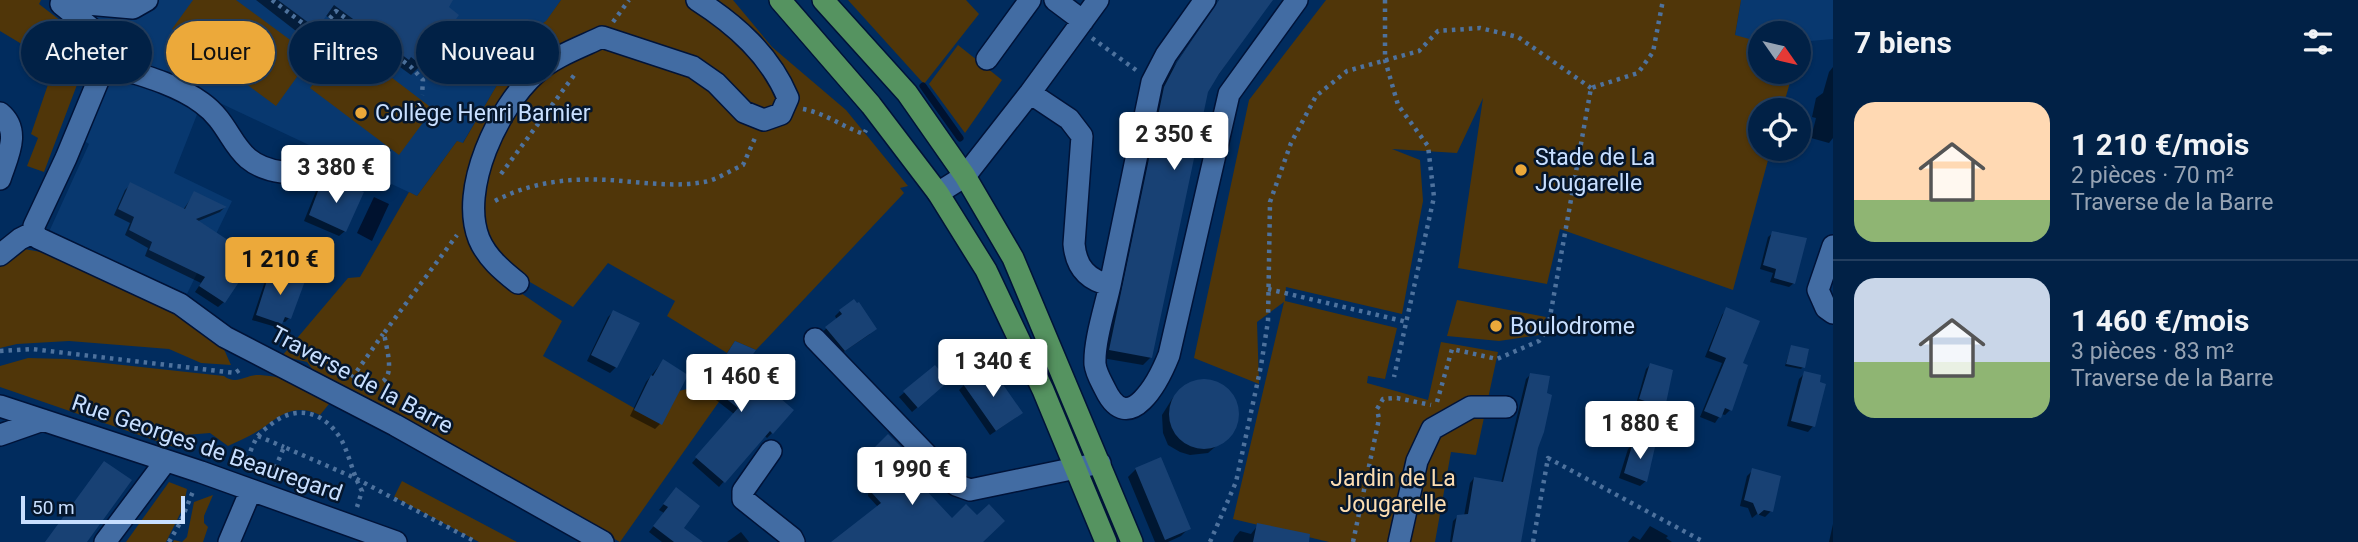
<!DOCTYPE html>
<html lang="fr">
<head>
<meta charset="utf-8">
<style>
	:root { --surface:#012146; --page:#0f2e51; --text:#f1f3f6; --muted:#96a3b3; --line:#233e5f; --accent:#eca93a }
	body { margin:0; font-family:Roboto,sans-serif; background:var(--page); color:var(--text); height:100vh; display:flex; flex-direction:column; font-size:26px; white-space:nowrap }
	* { box-sizing:border-box; margin:0 }
	p { font-size:23px; color:var(--muted) }
	.icon { flex:none; width:38px; height:38px; fill:none; stroke:currentColor; stroke-width:2; stroke-linecap:round; stroke-linejoin:round }
	.map { position:relative; flex:1; overflow:hidden }
	.side { display:flex; flex-direction:column; background:var(--surface); width:525px }
	.side>* { flex:none }
	.banner { position:absolute; left:21px; top:21px; width:665px; height:63px; display:flex; gap:14px }
	.needle { width:46px; rotate:124deg }
	.tools { position:absolute; left:1748px; top:21px; display:grid; gap:14px }
	.tools a { display:grid; place-items:center; width:63px; height:63px; border-radius:50%; background:var(--surface); box-shadow:0 2px 5px #0004,0 0 0 2px var(--line); font-size:35px }
	.scale { position:absolute; left:21px; bottom:18px; width:164px; box-sizing:border-box; padding-left:7px; border:4px solid #c8dfff; border-top:0; font-size:19px; line-height:24px; white-space:nowrap; color:#c8dfff; -webkit-text-stroke:5px #05162c; paint-order:stroke }
	.price { position:absolute; translate:-50% -60px; padding:0 16px; border-radius:7px; background:#fff; color:#222; font-size:23px; line-height:46px; filter:drop-shadow(0 2px 4px #0008) }
	.price::after { content:''; position:absolute; left:50%; top:42px; width:21px; height:16px; margin-left:-10px; background:inherit; clip-path:polygon(0 0,100% 0,50% 100%) }
	.price.selected { background:var(--accent); color:#111 }
	ul { padding:0; list-style:none }
	li { display:flex; align-items:center; gap:21px; height:175px; padding:0 21px }
	li+li { border-top:2px solid var(--line) }
	li span { display:grid; place-items:center; flex:none; width:196px; height:140px; border-radius:21px; color:#555 }
	li>.icon { margin-inline-start:auto }
	span .icon { width:84px; height:84px; fill:#fffc; stroke-width:1 }
	li b { font-size:30px }
	h2 { display:flex; justify-content:space-between; align-items:center; height:84px; padding:0 21px; font-size:30px }
	.pill { padding:0 24px; border-radius:32px; background:var(--surface); box-shadow:0 2px 5px #0004,0 0 0 2px var(--line); font-size:24px; line-height:63px }
	.pill.selected { background:var(--accent); color:#111 }
	main { display:flex; flex:1; min-height:0 }
	.map>svg:first-child { display:block }
</style>
</head>
<body>
<main>
<div class="map">
<svg width="1833" height="542" viewBox="0 0 1833 542">
	<rect width="100%" height="100%" fill="#012c5e"/>
	<path fill="#08386f" d="M89,0H561L546,22L536,28L497,85L462,144L457,141L417,196L116,54L119,48L113,32L84,12Z
		M1741,0H1833V39L1799,42V33H1760V42L1735,36Z
		M110,70L198,112L174,173L232,201L187,294L48,234L89,144L81,139Z"/>
	<path fill="#503609" d="M0,0H41L39,4L88,42L89,53L44,172L27,166L38,138L31,134L55,64L0,31Z
		M193,0H236L312,56L276,106L172,29Z
		M561,0H733L772,47L846,110L908,186L900,188L904,193L756,350L735,341L727,353L667,316L675,301L608,263L573,307L523,278L515,289L562,321L543,356L662,424L679,391L707,384L723,396L620,542L316,374L307,362L282,356L348,278L360,277L409,192L417,196L457,141L463,143L497,85L536,28L546,21Z
		M848,0H966L979,14L924,84Z
		M1326,0H1741L1735,35L1760,42V72H1793L1782,110H1760V149H1771L1733,290L1560,229L1547,284L1458,268L1483,98L1457,153L1392,149L1420,160L1423,201L1402,314L1286,287L1285,301L1397,328L1385,379L1368,376L1367,383L1428,400L1441,342L1498,352L1476,455L1451,452L1435,542H1329L1233,519L1284,302L1257,322L1259,384L1194,358L1249,100Z
		M345,42L433,109L399,155L310,88Z
		M958,45L1002,80L965,133L929,84Z
		M18,248L47,253L169,308L223,347L231,365L201,363L169,349L69,341L17,344L0,348V263Z
		M1457,300L1546,317L1539,335L1499,341L1447,336Z
		M28,358L67,359L224,376C237,386 246,374 260,375C280,376 300,383 316,395C321,398 324,401 329,404L320,415C297,404 283,413 264,427C253,435 240,440 228,446L210,433L185,435L174,447L0,387V366Z
		M402,481L517,542H479L394,497Z
		M169,482L187,489L183,508L166,542H126Z
		M213,495L204,516V523L208,527L203,542H173L174,540L182,542L187,537L194,502Z"/>
	<path fill="#00122f" d="M374,197L389,204L372,241L357,233Z"/>
	<path fill="#0007" d="M256,0H442L447,7L457,15L421,65L411,75L400,67L398,69L325,15L305,38Z
		M1219,0H1271L1207,91L1151,357L1143,365L1102,358L1157,96L1170,72Z
		M1833,67V138L1829,143L1811,138L1816,118L1812,117L1816,98L1823,93L1829,72Z
		M323,180L345,190L348,187L345,231L339,236L304,221L318,186Z
		M131,184L183,210L194,194L224,208L220,212L196,222L224,302L218,307L195,292L201,283L145,256L148,248L125,235L130,223L114,215L125,190Z
		M1773,233L1794,283L1789,287L1770,282L1773,273L1760,269L1768,237Z
		M272,270L289,318L285,322L281,321L276,327L252,320L267,275Z
		M1727,309L1741,364L1730,410L1725,415L1721,414L1715,423L1700,417L1722,363L1705,357L1722,315Z
		M840,311L870,334L839,355L821,333L837,320L835,316Z
		M613,312L616,367L610,373L587,361L608,317Z
		M1791,347L1803,367L1801,369L1785,366Z
		M730,349L772,433L767,438L764,435L719,487L692,463L734,414L703,390Z
		M663,361L661,423L655,429L630,416L646,382Z
		M1650,365L1663,407L1659,411L1636,404L1646,369Z
		M935,367L942,386L912,412L899,397Z
		M1805,373L1813,426L1808,432L1787,426L1799,379Z
		M1530,375L1536,447L1513,542H1450L1453,521L1458,516H1464L1470,483L1474,478L1501,483L1526,379Z
		M1196,381L1214,382L1229,393L1234,400L1237,415L1231,432L1222,441L1208,453L1190,455L1180,452L1168,445L1163,433L1162,415L1172,399L1181,390Z
		M964,385L1015,418L990,435L959,390Z
		M888,436L907,473L952,520L977,517L980,542H837L878,507L868,496L870,480L858,467Z
		M1633,444L1646,481L1640,486L1619,478L1628,449Z
		M1136,469L1189,528L1181,536L1168,542H1155L1128,477Z
		M1753,470L1771,511L1765,517L1757,514L1752,518L1748,508L1740,506L1747,476Z
		M671,495L681,529L686,542H662L649,532L664,513L659,510Z
		M1833,524V542H1829Z
		M1258,525L1288,542H1233L1235,537L1240,531L1251,534Z
		M1650,526L1668,536L1666,538L1672,542H1628L1633,536L1640,540Z
		M741,532L749,542H727Z"/>
	<g fill="none" stroke-linecap="round" stroke-linejoin="round">
		<path stroke="#00122f" stroke-width="7" d="M923,86L960,138"/>
	</g>
	<path fill="#184174" d="M278,0H453L449,7L459,15L422,66L411,57L409,60L334,5L317,29Z
		M1219,0H1273L1219,74L1208,92L1152,358L1109,350L1164,87L1177,62Z
		M323,178L346,189L348,185L364,192L346,232L309,215Z
		M130,182L185,209L194,191L227,207L196,219L255,258L225,303L199,286L205,277L149,250L152,242L129,230L134,217L118,209Z
		M1772,231L1807,238L1795,284L1774,278L1776,269L1763,265Z
		M271,268L305,281L291,319L285,317L282,324L256,315Z
		M854,299L857,303L859,302L877,329L845,351L825,327L842,314L839,310Z
		M1726,307L1760,321L1743,363L1748,365L1732,411L1725,408L1721,418L1704,411L1726,358L1709,351Z
		M613,310L640,323L617,368L591,355Z
		M735,341L756,350L744,367L794,410L773,434L770,431L725,483L695,457L738,408L707,384Z
		M1791,345L1809,349L1805,368L1786,364Z
		M663,359L688,375L662,425L634,410L651,375L653,376Z
		M1650,363L1673,370L1665,408L1639,399Z
		M935,365L949,381L918,408L903,391Z
		M990,366L1023,413L996,431L963,384Z
		M1804,371L1821,375L1820,382L1826,384L1815,427L1791,421Z
		M1530,373L1550,376L1547,393L1552,395L1544,432L1538,448L1521,542H1452L1457,515L1468,514L1474,477L1503,482Z
		M1169 414a35 35 0 1 1 70 0a35 35 0 1 1-70 0Z
		M888,434L918,464L910,473L952,518L966,504L977,515L989,504L1005,521L983,542H831L881,503L871,492L872,476L860,462Z
		M1633,442L1655,447L1647,482L1624,473Z
		M1161,457L1191,529L1165,540L1135,468Z
		M104,461L132,480L87,542H45Z
		M1752,468L1781,476L1773,512L1764,510L1758,515L1753,503L1744,500Z
		M676,487L700,506L684,528L703,542H674L653,526L668,507L663,504Z
		M1257,523L1310,534L1309,542H1253Z"/>
	<g fill="none" stroke-linecap="round" stroke-linejoin="round">
		<defs>
			<path id="minor" d="M64,0L61,4L102,37L105,64L66,158L34,226V232L38,238L180,304L225,337L395,425L603,542
				M80,0L87,4L133,8L147,0
				M1055,0L1083,21
				M987,59L1030,0
				M105,64C137,74 175,83 202,103C237,128 230,165 282,172
				M1030,93L1069,119L1082,136L1074,244C1076,267 1087,280 1110,285C1105,308 1094,341 1095,364C1096,373 1101,381 1105,389C1129,439 1159,380 1169,355L1229,94L1297,0
				M0,113C22,131 7,157 0,179
				M938,193L965,176L1030,93L1098,0
				M1833,246L1818,290L1826,308L1833,313
				M0,255L20,239L34,232
				M518,283C503,271 487,258 479,239C459,189 498,107 536,73C553,57 581,47 602,37L693,67L716,83L744,112L764,120L781,114L788,98C770,55 736,25 697,0
				M1110,285L1152,82L1166,55L1205,0
				M815,339L956,485L970,490L1100,463
				M0,406L201,472L396,542
				M0,435L43,420
				M771,451L743,491V499L792,538L794,542
				M105,542L165,462
				M229,542L251,490
				M1399,542L1417,461L1432,429L1471,407H1506"/>
			<path id="major" d="M780,0L871,105L938,193L986,270L1043,390L1106,542
				M823,0L907,93L965,176L1013,258L1132,542"/>
		</defs>
		<use href="#minor" stroke="#001338" stroke-width="24"/>
		<use href="#major" stroke="#001338" stroke-width="24"/>
		<path stroke="#4e729d" stroke-width="4.5" stroke-dasharray="3.5 5" stroke-linecap="butt" d="M272,0L317,34L336,11L411,67L423,80L422,95
			M1385,0V60L1398,105L1428,146L1434,197L1394,377
			M613,22L629,0
			M1092,38L1136,70
			M803,109C825,113 843,127 864,134L866,130
			M501,174L575,74
			M495,201C534,180 578,177 622,181C648,183 677,187 704,182C717,180 731,170 743,165L755,138
			M1268,289L1407,322
			M0,351L32,349L235,373L242,368
			M352,378L383,334
			M367,385C400,387 387,353 384,333L457,235
			M1437,402L1452,349L1497,359L1539,341L1548,328L1591,88L1638,73L1653,52L1663,0
			M258,436L284,447
			M244,467C248,458 252,446 257,437C260,433 265,429 269,426C296,403 325,411 342,441C350,457 353,475 362,491L357,507
			M272,476L284,447L355,478L476,542
			M169,542L180,523L194,489
			M1210,542L1236,482L1261,366L1268,321L1270,202L1291,143L1316,96L1347,71L1419,51L1438,31L1480,28L1518,37L1591,88
			M1353,542L1379,419L1377,409L1383,399L1397,398L1431,405
			M1533,542L1548,458L1704,542"/>
		<use href="#minor" stroke="#426ca3" stroke-width="21"/>
		<use href="#major" stroke="#559360" stroke-width="21"/>
	</g>
	<g fill="#eca93a" stroke="#05162c" stroke-width="2.5">
		<circle cx="361" cy="113" r="7"/>
		<circle cx="1521" cy="170" r="7"/>
		<circle cx="1496" cy="326" r="7"/>
	</g>
	<g text-anchor="middle" dominant-baseline="central" stroke-width="5" stroke-linejoin="round" paint-order="stroke">
		<g font-size="23" fill="#c8dfff" stroke="#05162c" text-anchor="start">
			<text x="375" y="113">Collège Henri Barnier</text>
			<text x="1535" y="157">Stade de La<tspan x="1535" dy="26">Jougarelle</tspan></text>
			<text x="1510" y="326">Boulodrome</text>
		</g>
		<g font-size="23" fill="#c8dfff" stroke="#05162c">
			<text transform="translate(362 380) rotate(28)">Traverse de la Barre</text>
			<text transform="translate(207 448) rotate(19)">Rue Georges de Beauregard</text>
		</g>
		<g font-size="23" fill="#fcddb1" stroke="#05162c">
			<text x="1393" y="478">Jardin de La<tspan x="1393" dy="26">Jougarelle</tspan></text>
		</g>
	</g>
</svg>
<div class="tools">
<a><svg class="needle" viewBox="-14 -14 28 28"><path d="M0-13l5 13h-10z" fill="#e53935"/><path d="M0 13l5-13h-10z" fill="#96a3b3"/></svg></a>
<a><svg class="icon" aria-label="locate" viewBox="0 0 24 24"><circle cx="12" cy="12" r="6"/><path d="M12 2v4M12 18v4M2 12h4M18 12h4"/></svg></a>
</div>
<div class="scale">50 m</div>
<b class="price" style="left:1174px;top:172px">2 350 €</b>
<b class="price" style="left:336px;top:205px">3 380 €</b>
<b class="price selected" style="left:280px;top:297px">1 210 €</b>
<b class="price" style="left:993px;top:399px">1 340 €</b>
<b class="price" style="left:741px;top:414px">1 460 €</b>
<b class="price" style="left:1640px;top:461px">1 880 €</b>
<b class="price" style="left:912px;top:507px">1 990 €</b>
<div class="banner">
<a class="pill">Acheter</a>
<a class="pill selected">Louer</a>
<a class="pill">Filtres</a>
<a class="pill">Nouveau</a>
</div>
</div>
<section class="side">
<h2>7 biens<svg class="icon" aria-label="filters" viewBox="0 0 24 24"><path d="M4 7h16M4 17h16"/><circle cx="9" cy="7" r="2"/><circle cx="15" cy="17" r="2"/></svg></h2>
<ul>
<li><span style="background:linear-gradient(#ffd9b3 70%,#8fb573 0)"><svg class="icon" aria-label="home" viewBox="0 0 24 24"><path d="M3 11l9-7 9 7M6 9v11h12V9"/></svg></span><div><b>1 210 €/mois</b><p>2 pièces · 70 m²</p><p>Traverse de la Barre</p></div></li>
<li><span style="background:linear-gradient(#c9d6e8 60%,#8fb573 0)"><svg class="icon" aria-label="home" viewBox="0 0 24 24"><path d="M3 11l9-7 9 7M6 9v11h12V9"/></svg></span><div><b>1 460 €/mois</b><p>3 pièces · 83 m²</p><p>Traverse de la Barre</p></div></li>
</ul>
</section>
</main>
</body>
</html>
